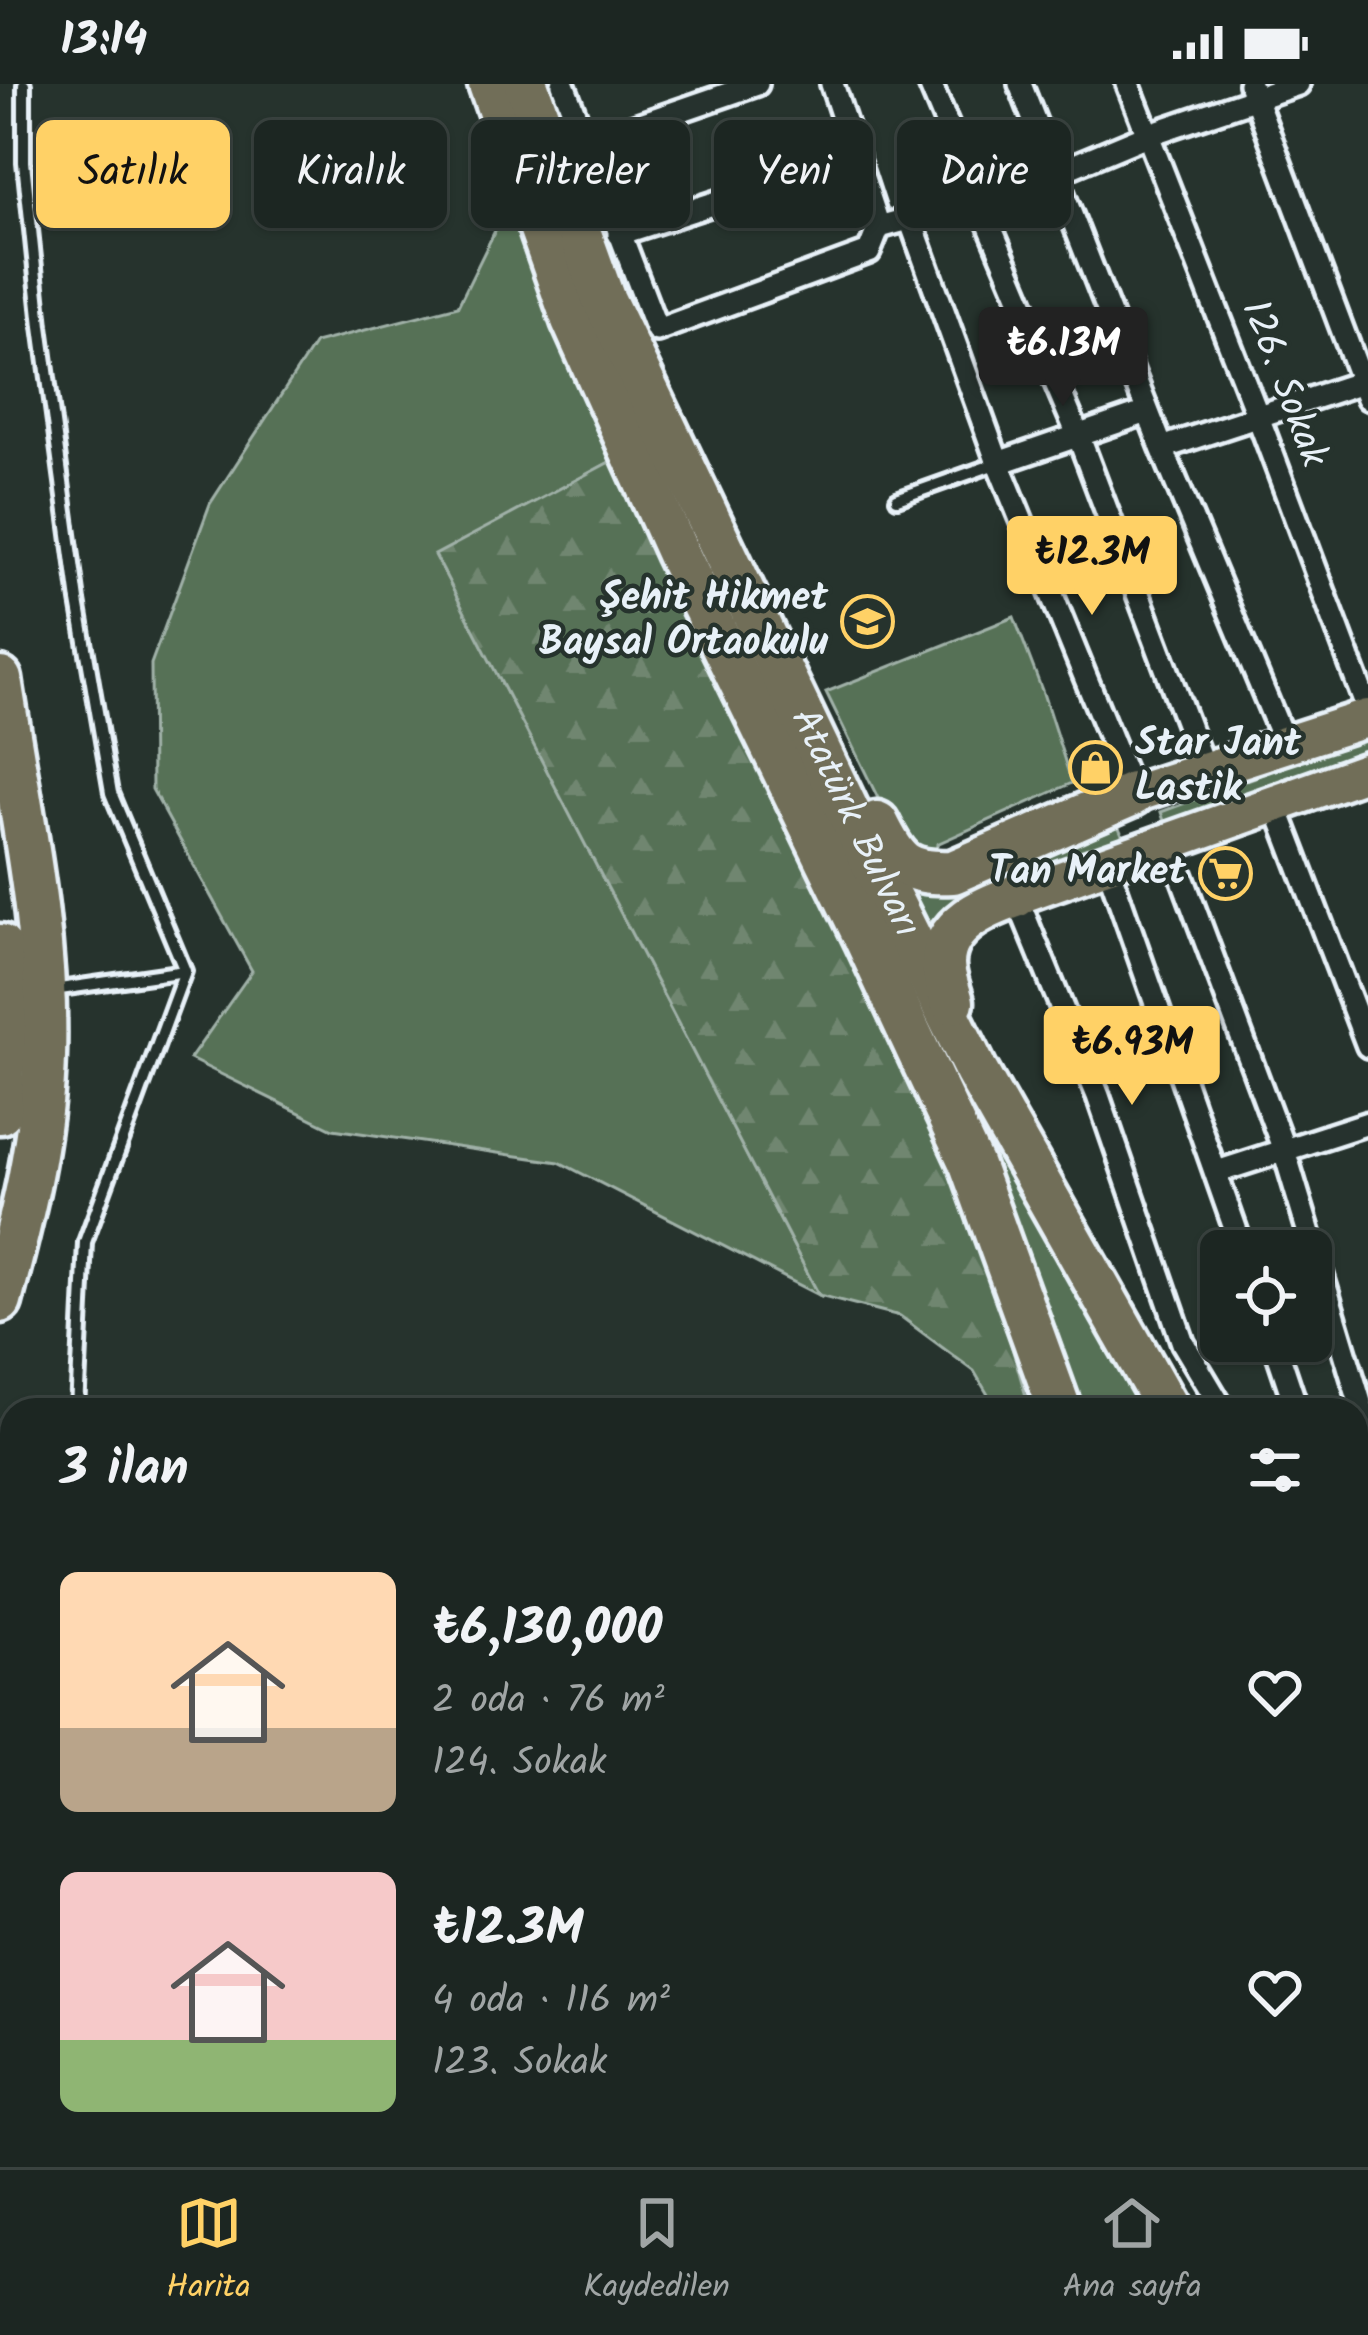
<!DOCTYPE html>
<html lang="tr">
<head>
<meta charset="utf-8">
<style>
	:root { --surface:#1c2622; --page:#29322f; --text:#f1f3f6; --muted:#a0a5a5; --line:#3a4340; --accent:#ffd166 }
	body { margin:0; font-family:Kalam,sans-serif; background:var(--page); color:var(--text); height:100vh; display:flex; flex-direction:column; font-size:45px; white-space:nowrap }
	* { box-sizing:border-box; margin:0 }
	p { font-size:39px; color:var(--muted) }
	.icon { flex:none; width:66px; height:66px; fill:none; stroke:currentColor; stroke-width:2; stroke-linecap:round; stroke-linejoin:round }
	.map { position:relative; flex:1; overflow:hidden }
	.drawer { position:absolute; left:0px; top:1314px; width:1368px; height:771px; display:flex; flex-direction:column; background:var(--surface); border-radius:36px 36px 0 0; box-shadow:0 3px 9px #0004,0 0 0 3px var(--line) }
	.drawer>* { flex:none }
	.top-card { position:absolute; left:36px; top:36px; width:1296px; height:108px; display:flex; gap:24px }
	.tools { position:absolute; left:1200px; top:1146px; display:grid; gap:24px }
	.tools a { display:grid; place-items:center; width:132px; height:132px; border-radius:18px; background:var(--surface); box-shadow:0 3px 9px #0004,0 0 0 3px var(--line); font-size:60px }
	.price { position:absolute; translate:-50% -102px; padding:0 27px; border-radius:12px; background:var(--accent); color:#111; font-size:39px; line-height:78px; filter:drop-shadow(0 3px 6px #0008) }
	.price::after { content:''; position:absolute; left:50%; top:72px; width:36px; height:27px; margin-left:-18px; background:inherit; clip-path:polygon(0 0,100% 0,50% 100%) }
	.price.selected { background:#222; color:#fff }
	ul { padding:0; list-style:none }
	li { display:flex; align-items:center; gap:36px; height:300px; padding:0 60px }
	li span { display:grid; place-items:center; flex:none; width:336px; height:240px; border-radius:18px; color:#555 }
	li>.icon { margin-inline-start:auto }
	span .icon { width:144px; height:144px; fill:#fffc; stroke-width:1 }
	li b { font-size:51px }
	h2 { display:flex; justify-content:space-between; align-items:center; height:144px; padding:0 60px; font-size:51px }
	.chip { padding:0 42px; border-radius:18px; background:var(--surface); box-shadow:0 3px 9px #0004,0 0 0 3px var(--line); font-size:42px; line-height:108px }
	.chip.selected { background:var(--accent); color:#111 }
	.status { display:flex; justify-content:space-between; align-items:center; height:84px; padding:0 60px; background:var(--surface); direction:ltr }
	.status svg { height:33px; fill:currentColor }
	.tabs { display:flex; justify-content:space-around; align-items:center; height:168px; border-top:3px solid var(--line); background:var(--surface); font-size:33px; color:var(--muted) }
	.tabs a { display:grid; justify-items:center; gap:6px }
	.tabs .selected { color:var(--accent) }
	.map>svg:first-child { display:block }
</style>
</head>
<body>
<div class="status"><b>13:14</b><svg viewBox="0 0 49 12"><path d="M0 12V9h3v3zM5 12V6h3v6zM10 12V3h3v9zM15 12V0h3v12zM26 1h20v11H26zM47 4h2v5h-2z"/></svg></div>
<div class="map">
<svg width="1368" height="2083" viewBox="0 0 1368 2083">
	<defs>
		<pattern id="forest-firs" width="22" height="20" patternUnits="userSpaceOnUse" patternTransform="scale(3)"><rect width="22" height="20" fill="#577157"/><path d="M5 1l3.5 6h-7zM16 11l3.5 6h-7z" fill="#6f8670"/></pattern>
	</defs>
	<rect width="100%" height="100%" fill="#26332d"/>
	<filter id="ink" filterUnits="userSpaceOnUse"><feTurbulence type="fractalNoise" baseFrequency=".00833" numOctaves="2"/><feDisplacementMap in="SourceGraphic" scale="24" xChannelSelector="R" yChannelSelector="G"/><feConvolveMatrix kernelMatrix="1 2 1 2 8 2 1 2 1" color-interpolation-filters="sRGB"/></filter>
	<g filter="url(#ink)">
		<path fill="#577157" stroke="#a0b1a8" stroke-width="3" d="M511,114L617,374L436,472L819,1211L559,1078L333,1045L190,975L252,887L152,705L151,580L210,420L315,259L458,222Z
			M1014,533L1043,609L1072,699L937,760L936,772L898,755L826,608Z
			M1368,651V665L1165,740L1161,728Z
			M1116,737L1124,755L927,856L896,792Z
			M970,1010L1147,1326H1083Z"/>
		<path fill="url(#forest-firs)" stroke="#a0b1a8" stroke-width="3" d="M617,374L800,768L971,1121L1030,1326H997L974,1287L900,1232L819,1211L435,471Z"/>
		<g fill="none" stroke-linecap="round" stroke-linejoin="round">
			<defs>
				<path id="lane" d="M24,0V78L41,242L78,517L111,709L185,887
					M897,415L998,379
					M53,906L185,887L85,1158L77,1326
					M0,1573L12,1538"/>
				<path id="street" d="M563,0L657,246L869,168L879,143
					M832,0L879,143
					M930,0L1078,351L1205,687
					M1020,0L1162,364L1286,662
					M1128,0L1257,330L1368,626
					M1250,0L1368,314
					M586,59L757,0
					M910,135L998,379L1133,710
					M879,143L978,116L1056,89L1147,51L1298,0
					M619,150L857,73
					M1162,364L1362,298
					M998,379L1147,328
					M1275,719L1368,962
					M1169,758L1284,1066L1368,1345
					M1107,780L1243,1167
					M1016,812L1098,1012L1183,1259L1223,1326
					M1217,1088L1368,1039
					M1274,1257L1297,1326"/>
				<path id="primary" d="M1133,710L1368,634
					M1016,812L1368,687"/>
				<g id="highway">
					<path d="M490,0L573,236L677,468L866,855L971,1080L1060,1326"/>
					<path id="s1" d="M526,0L603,214L875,784L976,987L1168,1326"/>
					<path d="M0,595C19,720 48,846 44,972C42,1056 21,1137 0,1217"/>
					<path d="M877,739C897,780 906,790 953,788L1133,710"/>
					<path d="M0,862L5,924L0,1028"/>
					<path d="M952,918C949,907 943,892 943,880C943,840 985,823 1016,812"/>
					<path d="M1356,1621L1368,1640"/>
					<path d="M1356,1745L1368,1762"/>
				</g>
			</defs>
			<use href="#lane" stroke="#e8f1f8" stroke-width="20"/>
			<use href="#street" stroke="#e8f1f8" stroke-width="30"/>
			<use href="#primary" stroke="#e8f1f8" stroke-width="45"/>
			<use href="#highway" stroke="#e8f1f8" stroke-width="51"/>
			<use href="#lane" stroke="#26332d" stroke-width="10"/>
			<use href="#street" stroke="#26332d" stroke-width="21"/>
			<use href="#primary" stroke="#716e59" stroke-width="36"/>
			<use href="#highway" stroke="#716e59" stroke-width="42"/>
		</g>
	</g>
	<defs>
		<symbol id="school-ring" viewBox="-11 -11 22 22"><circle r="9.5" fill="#26332d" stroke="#ffd166" stroke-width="1.5"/><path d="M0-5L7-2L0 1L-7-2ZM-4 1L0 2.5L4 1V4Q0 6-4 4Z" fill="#ffd166"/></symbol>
		<symbol id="shop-ring" viewBox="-11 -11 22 22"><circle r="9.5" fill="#26332d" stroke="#ffd166" stroke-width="1.5"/><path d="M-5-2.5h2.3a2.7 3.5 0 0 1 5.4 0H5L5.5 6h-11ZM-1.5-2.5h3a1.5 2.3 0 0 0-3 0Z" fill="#ffd166"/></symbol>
		<symbol id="supermarket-ring" viewBox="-11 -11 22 22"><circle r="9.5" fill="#26332d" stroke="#ffd166" stroke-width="1.5"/><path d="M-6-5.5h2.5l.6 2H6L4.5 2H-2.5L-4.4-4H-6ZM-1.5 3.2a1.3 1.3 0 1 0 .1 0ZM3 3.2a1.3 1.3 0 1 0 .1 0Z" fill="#ffd166"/></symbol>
	</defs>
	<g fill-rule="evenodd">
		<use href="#school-ring" x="838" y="508" width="59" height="59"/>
		<use href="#shop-ring" x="1066" y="654" width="59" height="59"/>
		<use href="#supermarket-ring" x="1196" y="760" width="59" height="59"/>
	</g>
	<g text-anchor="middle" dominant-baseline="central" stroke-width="9" stroke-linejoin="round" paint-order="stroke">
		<g font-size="39" fill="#e8f1f8" stroke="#26332d">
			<text transform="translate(1283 300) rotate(69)">126. Sokak</text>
			<text stroke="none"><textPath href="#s1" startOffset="810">Atatürk Bulvarı</textPath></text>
		</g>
		<g font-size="39" font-weight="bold" fill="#e8f1f8" stroke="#26332d" text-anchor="end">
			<text x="828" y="515">Şehit Hikmet<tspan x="828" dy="45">Baysal Ortaokulu</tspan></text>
			<text x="1135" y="661" text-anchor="start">Star Jant<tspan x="1135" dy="45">Lastik</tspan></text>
			<text x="1186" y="789">Tan Market</text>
		</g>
	</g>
</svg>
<div class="tools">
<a><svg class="icon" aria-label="locate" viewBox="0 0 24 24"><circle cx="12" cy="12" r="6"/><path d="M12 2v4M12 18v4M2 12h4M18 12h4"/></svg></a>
</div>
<b class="price selected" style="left:1063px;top:325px">₺6.13M</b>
<b class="price" style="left:1092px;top:534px">₺12.3M</b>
<b class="price" style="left:1132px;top:1024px">₺6.93M</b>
<div class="top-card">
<a class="chip selected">Satılık</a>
<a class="chip">Kiralık</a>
<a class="chip">Filtreler</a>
<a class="chip">Yeni</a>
<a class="chip">Daire</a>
</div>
<section class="drawer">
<h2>3 ilan<svg class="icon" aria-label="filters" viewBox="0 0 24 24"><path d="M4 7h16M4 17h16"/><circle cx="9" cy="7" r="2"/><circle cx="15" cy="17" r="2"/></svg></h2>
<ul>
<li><span style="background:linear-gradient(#ffd9b3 65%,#b9a48a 0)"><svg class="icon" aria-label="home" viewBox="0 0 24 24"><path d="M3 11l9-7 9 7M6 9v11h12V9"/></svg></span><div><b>₺6,130,000</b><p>2 oda · 76 m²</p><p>124. Sokak</p></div><svg class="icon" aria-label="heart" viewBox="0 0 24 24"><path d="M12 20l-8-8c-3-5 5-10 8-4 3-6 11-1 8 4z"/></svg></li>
<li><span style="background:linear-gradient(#f6c9c9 70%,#8fb573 0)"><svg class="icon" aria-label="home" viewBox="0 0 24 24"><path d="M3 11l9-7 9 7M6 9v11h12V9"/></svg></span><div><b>₺12.3M</b><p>4 oda · 116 m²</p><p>123. Sokak</p></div><svg class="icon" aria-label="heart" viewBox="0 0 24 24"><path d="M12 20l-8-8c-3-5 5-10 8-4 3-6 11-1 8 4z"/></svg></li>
</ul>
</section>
</div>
<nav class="tabs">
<a class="selected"><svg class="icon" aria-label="map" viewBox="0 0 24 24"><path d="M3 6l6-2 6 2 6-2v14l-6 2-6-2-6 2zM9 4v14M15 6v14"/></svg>Harita</a>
<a><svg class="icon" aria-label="saved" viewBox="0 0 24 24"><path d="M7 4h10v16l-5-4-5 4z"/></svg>Kaydedilen</a>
<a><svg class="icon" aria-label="home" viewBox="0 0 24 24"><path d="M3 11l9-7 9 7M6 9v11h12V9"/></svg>Ana sayfa</a>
</nav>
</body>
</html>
